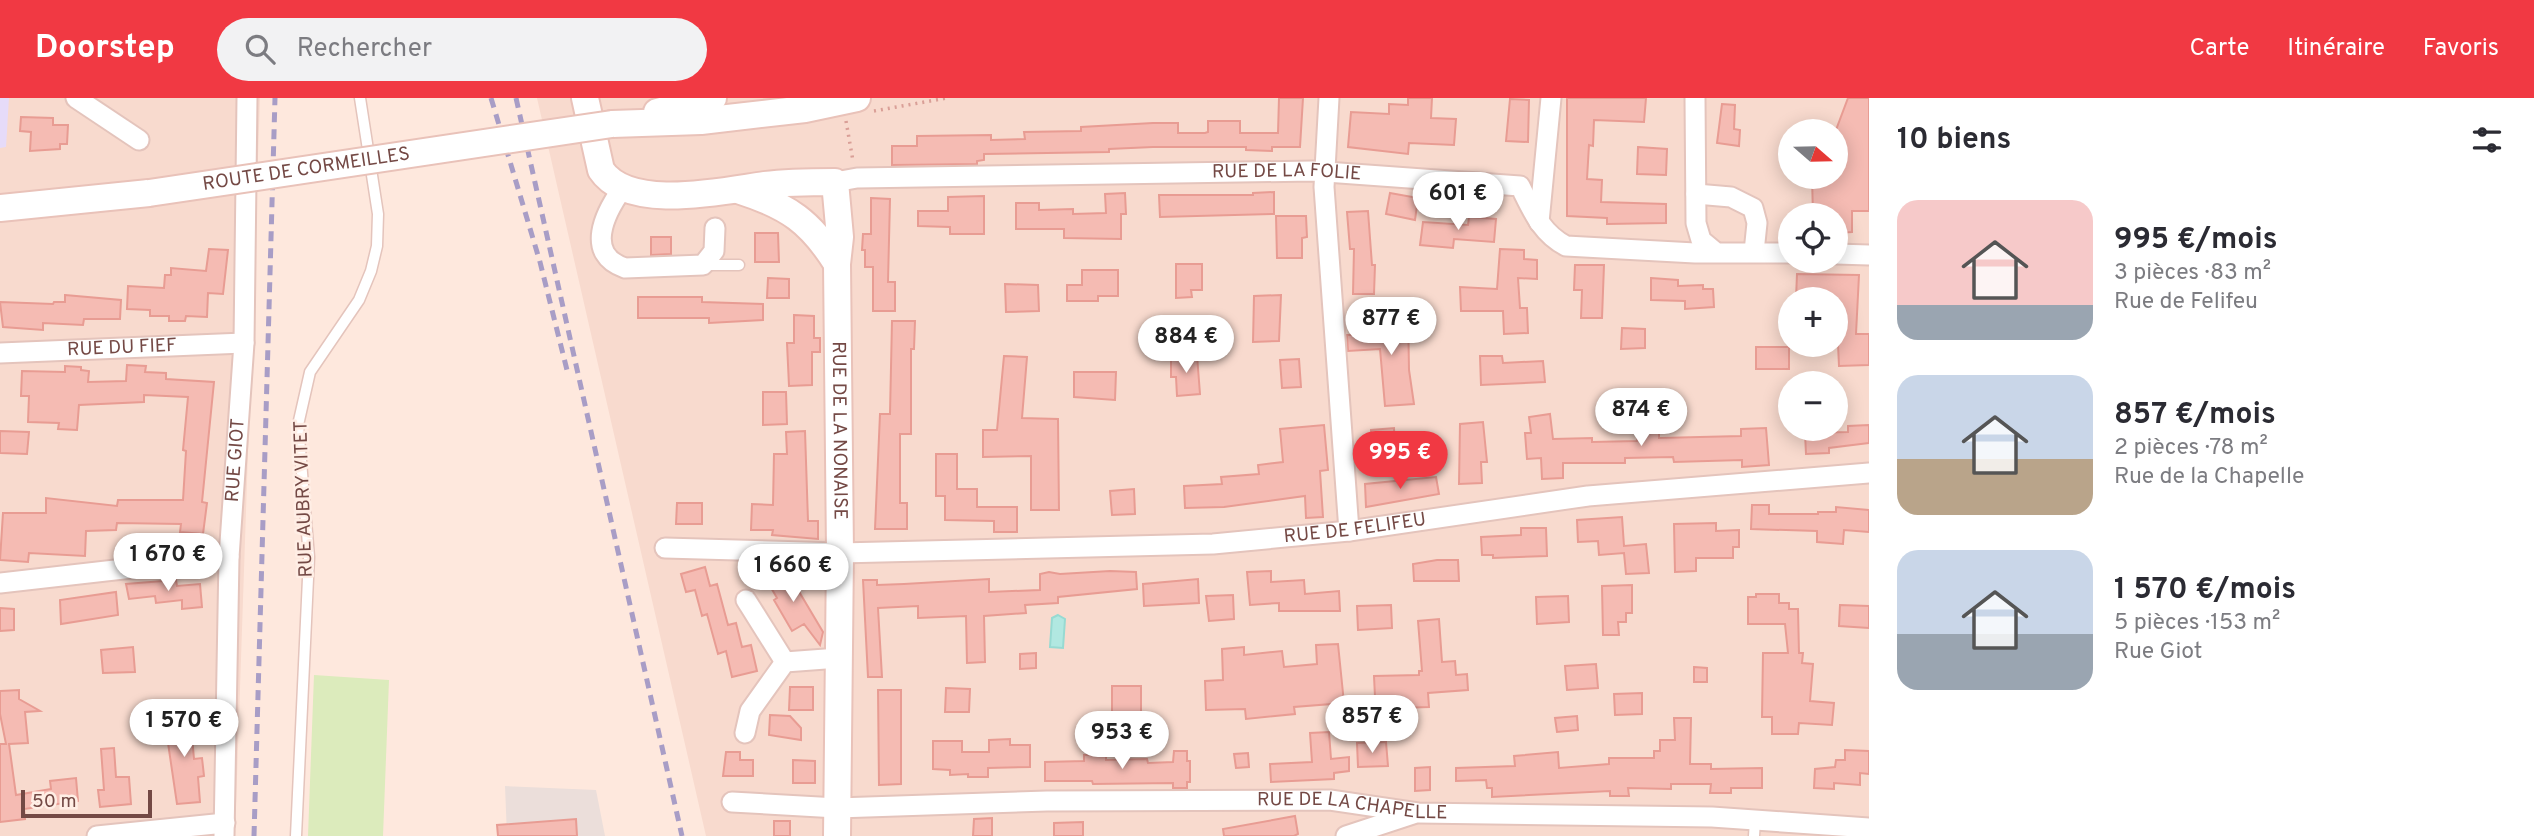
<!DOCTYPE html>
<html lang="fr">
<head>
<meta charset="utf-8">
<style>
	:root { --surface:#fff; --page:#f2f2f3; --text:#2b2b33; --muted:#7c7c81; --accent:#f13943 }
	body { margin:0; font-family:Overpass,sans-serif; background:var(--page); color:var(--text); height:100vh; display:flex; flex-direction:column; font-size:26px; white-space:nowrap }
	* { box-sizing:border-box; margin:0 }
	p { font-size:23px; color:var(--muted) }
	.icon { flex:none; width:38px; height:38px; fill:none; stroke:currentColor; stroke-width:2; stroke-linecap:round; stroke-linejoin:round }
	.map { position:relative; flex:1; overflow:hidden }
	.sheet { display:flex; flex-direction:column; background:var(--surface); width:665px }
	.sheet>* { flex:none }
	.needle { width:46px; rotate:110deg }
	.fabs { position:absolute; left:1778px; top:21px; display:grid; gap:14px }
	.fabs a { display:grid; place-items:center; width:70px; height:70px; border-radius:50%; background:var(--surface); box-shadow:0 4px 18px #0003; font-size:35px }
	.scale { position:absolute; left:21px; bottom:18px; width:131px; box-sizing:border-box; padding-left:7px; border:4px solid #744945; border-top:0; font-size:19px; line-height:24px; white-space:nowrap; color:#744945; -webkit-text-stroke:5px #ffeee5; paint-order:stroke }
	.price { position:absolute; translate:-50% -60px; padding:0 16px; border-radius:24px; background:#fff; color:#222; font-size:23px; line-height:46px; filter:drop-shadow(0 2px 4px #0008) }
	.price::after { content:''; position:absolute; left:50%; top:42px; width:21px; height:16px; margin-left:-10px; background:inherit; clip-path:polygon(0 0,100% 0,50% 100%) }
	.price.active { background:var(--accent); color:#fff }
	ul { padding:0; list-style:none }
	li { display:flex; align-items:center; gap:21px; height:175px; padding:0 28px }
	li span { display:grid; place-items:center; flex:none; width:196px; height:140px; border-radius:21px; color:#555 }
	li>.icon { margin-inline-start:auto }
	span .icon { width:84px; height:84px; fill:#fffc; stroke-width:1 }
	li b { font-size:30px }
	h2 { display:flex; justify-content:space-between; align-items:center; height:84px; padding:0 28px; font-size:30px }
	header { display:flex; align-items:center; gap:42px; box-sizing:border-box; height:98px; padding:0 35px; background:var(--accent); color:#fff }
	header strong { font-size:33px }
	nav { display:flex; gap:38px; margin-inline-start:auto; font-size:24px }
	.search { width:490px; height:63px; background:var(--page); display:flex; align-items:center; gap:18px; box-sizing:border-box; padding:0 24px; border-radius:38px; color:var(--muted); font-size:26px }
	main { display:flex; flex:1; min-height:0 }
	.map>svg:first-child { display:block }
</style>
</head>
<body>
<header>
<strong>Doorstep</strong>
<div class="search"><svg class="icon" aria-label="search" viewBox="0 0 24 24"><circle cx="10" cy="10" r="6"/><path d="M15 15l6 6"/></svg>Rechercher</div>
<nav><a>Carte</a><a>Itinéraire</a><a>Favoris</a></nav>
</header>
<main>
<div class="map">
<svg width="1869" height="738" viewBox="0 0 1869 738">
	<rect width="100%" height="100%" fill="#fee8dd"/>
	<path fill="#f8dace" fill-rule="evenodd" d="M0,0H260L235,738H0Z
		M537,0H1869V738H706ZM1790,33H1836V79H1790ZM1790,117H1836V163H1790ZM1790,201H1836V247H1790ZM1790,285H1836V331H1790Z"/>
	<path fill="#ebdeda" d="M505,688L596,692L605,738H507Z"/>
	<path fill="#e6dbf9" d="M0,0H9L6,49L0,50Z"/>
	<path fill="#dcebbc" d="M314,577L389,582L383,738H308Z"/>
	<path fill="#b1e8e1" stroke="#97dad2" stroke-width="2" d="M1058,517L1065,521L1063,550L1050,549L1052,520Z"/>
	<path fill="#f5bbb3" stroke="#e89c93" stroke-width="2" d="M1279,0H1303L1300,49H1272V53L1246,52V49H1153L1109,51V54L984,56V62L977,63V66L892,67V48H917V38L991,37V42L1025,41L1024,34L1081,33V29L1153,25H1178V35H1205L1208,34V23H1240V35H1278Z
		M1408,0H1432L1431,20L1456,21L1454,47L1409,45L1408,56L1348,49L1351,14L1389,16V6L1408,7Z
		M1567,0H1646L1644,24L1594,22L1593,48L1589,47L1587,81L1602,82L1601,104L1666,106V125L1607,126V120L1567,118Z
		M1848,0H1869V113H1852V134L1836,135V117H1813L1812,79H1836V32Z
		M1510,1L1529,2L1528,44L1506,43Z
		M1722,6L1735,7L1734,31L1740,32L1739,48L1717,45Z
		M21,19L53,20V27H68L67,46H60V51L30,53L31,34L20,33Z
		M1638,49L1667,51L1666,77L1637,76Z
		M1274,94V116L1160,119L1159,97H1253V95Z
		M1125,95L1126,116H1121V141L1064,140V131H1016V105H1039V112L1073,111V116L1106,115L1105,96Z
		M1390,95L1418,100L1415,122L1386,116Z
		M984,98V136H950V129L918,128V113H948V99Z
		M871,100L890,101L888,184H895V213H873V169H865V152H862L863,136H871Z
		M1368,113L1372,167H1375L1374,196H1353L1354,151H1350L1347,114Z
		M1276,118H1306L1307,139L1302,140V160H1277Z
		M1469,119L1496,121L1494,144L1454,141L1453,150L1420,147L1423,124L1468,127Z
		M755,135H778L779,164H755Z
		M651,139H671V156L651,157Z
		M209,151L228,152L223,196L208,195L207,219L186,218L185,223H169V218H150V212L127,211L128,188L164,190L165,177H171V170L206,173Z
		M1500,151L1524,152V161L1537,162V181L1518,180L1520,210H1527L1528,235L1504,236L1503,213H1461L1460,189L1497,191Z
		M1176,166H1202V192H1191L1192,199L1176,200Z
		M1575,167H1604L1602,220H1581L1582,192H1574Z
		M1082,172H1118V198H1098V203H1067V187H1082Z
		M1797,176L1859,177L1856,236H1869V267L1839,268L1836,201H1796Z
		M768,180L789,181V200H767Z
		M1651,180L1678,182V188L1703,187V191H1713L1714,209L1685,211V203L1651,202Z
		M1005,186L1038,187L1039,213L1006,214Z
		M65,197L121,202L120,221H84L83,227L43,225V232L3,229L0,204L53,206L54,204H65Z
		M1281,197L1279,243L1253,244L1254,198Z
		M638,199H702V204L763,206V222L709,225V220H638Z
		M1386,213H1408L1409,272L1414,306L1385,308L1380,251L1348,253L1347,237H1385Z
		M794,217L814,218V240H820V254H812V287L789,288L787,245H794Z
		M892,223H915L914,251H911V336H900V405H907V431H875L880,316H890Z
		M1622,230L1645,231V250L1621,251Z
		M1756,249H1789V271H1756Z
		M1197,257L1200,296L1177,298L1176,279H1171V258Z
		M1004,258L1027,259L1022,320L1058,321L1059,412H1031V358L983,359V332H997Z
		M1480,258H1502L1503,265L1543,263L1545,284L1481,287Z
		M1299,261L1301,289L1282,290L1280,262Z
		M127,267L146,268L145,274L166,275V281L214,284L202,404L207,405L203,436L180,434L181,426L117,425L116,432L86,433L85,458L29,455L28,464L0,462L3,415H46V400L117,408L118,402H183L186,353L183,352L188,299L144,297V304L79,307L77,332L58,331L59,325L28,324L29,298H21L22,273L65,274V268L81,269V272L89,273L88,284L126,283Z
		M1074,274H1116L1115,302L1074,299Z
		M763,294H786L787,326L763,327Z
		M1550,316L1553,341L1592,340V344L1637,343L1640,330H1659V340L1741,338V331L1766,330L1769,367L1742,369V362L1674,364L1673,359L1625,360V365H1563V380L1542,381L1541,360L1527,361L1525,335H1531L1529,319Z
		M1483,324L1487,364H1481L1482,385L1459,386L1460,326Z
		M1324,327L1328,372L1320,373L1323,419L1306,420L1305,398L1224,409L1185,410L1184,388L1222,386L1221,379L1259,376L1258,367L1283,364L1280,331Z
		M1869,327V345L1829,350V355L1806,356L1805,335L1848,334V328Z
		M1394,330L1395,352L1372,354L1371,332Z
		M0,333L29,334L27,356L0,355Z
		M805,333L808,423H818V441L772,437L773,432H751L752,406L773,407L774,356H787L786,334Z
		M936,356H957V391H977V409H1017V434H994V423L945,422V398H936Z
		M1436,379L1439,396L1366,409L1365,386Z
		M1134,391L1135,416L1112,417L1110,393Z
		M677,405H702V426H676Z
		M1752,407H1769V416H1818V414H1836V409L1869,412V434L1844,432L1843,446L1817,444V433L1751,431Z
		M1622,419L1624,448L1646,446L1649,475L1626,476L1624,455L1599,457L1598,443L1578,444L1577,422Z
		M1716,425V433L1739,432V449H1733V460H1696V473L1675,474L1674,426Z
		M1521,430H1546L1547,458L1493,460V457H1482L1481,439L1521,437Z
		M1437,462H1458L1459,483H1414L1413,466Z
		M705,469L710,488L717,486L728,527L736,525L742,549L751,547L757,573L732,579L726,553L718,556L707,516L702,518L695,492L686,494L681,476Z
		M785,470L823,534L820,547L804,526L792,533L774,502L777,500L766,481Z
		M1110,473L1136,474L1137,491L1058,499V505L1025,507L1026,515L984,518L985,564L967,565L966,518L918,520V508L878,510L882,579H868L863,482H877V487L904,486L989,481V494L1040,492V476L1049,474L1060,476Z
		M1271,473V484L1304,482L1305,496L1339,493L1340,513H1279V505L1250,507L1247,474Z
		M1198,481L1199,505L1144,508L1143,486Z
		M176,482L177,488L200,486L202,509L182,511V502L156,505L155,498L129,501L126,486Z
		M1632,487V515H1626V524H1618L1619,537H1603L1602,488Z
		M116,494L118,517L61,526L60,502Z
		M1756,496H1779V505H1789V511H1798L1799,555H1803L1802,565L1813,566L1810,603L1834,605L1832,627L1799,625L1798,636H1772V619H1762L1763,555H1788L1785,526H1748V499H1756Z
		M1233,497L1234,521L1209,523L1206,498Z
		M1568,498L1569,524L1537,526L1536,499Z
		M1391,507L1392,530L1358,532L1357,508Z
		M1840,507L1869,508V530L1839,528Z
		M0,510L14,511V532L0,533Z
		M1439,521L1442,564L1455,563L1456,577L1467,576L1468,592L1428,595L1429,609L1399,610L1398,599H1375L1374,578L1419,577V573H1422L1418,523Z
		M1338,546L1344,605L1294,609L1295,616L1246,621L1245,611L1206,612L1205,583L1223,582L1222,551L1244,549V557L1282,553L1284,569L1317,566L1316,547Z
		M133,549L135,574L103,575L101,552Z
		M1036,555V570L1020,571V556Z
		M1596,566L1598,590L1567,592L1565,568Z
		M1694,569L1707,570V584H1694Z
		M1112,588H1141V616L1112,615Z
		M790,589H813V612H789Z
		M946,590L970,591L969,614H945Z
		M19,592V601L40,613L25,614L28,645L9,646L16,697L51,691L50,683L76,680L78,703L24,711L25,721L0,724V646H6L0,616V593Z
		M878,592H901V686L879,687Z
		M1642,595V616L1615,617L1614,596Z
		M190,615L194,661L202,660L204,678L198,679L200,704L177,706L164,618Z
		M770,617L790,618L801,630V642L769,637Z
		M1577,618L1578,632L1557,634L1555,620Z
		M1674,620H1691L1690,666H1711V671L1762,670V690H1731V695H1710L1711,686H1671V691L1628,690L1629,698H1610V693L1492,699V690H1487L1486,682L1456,683V670L1515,668L1514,658L1558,654L1559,670L1609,666V660H1654V653H1660V642H1675Z
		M1329,634L1331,661L1349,659V673L1334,675V681L1271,684L1270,666L1312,664L1310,635Z
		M1010,641V647H1030V669L988,670V679H968V676L950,677V672L933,671V643H962V654H989V642Z
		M1386,644L1388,668L1358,669L1357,645Z
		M114,650L116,679H129L131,706L100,709L98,692H104L101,651Z
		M1845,652L1869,653V676L1860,675V687L1834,685V691L1814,690L1815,671L1835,669L1836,662H1845Z
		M1174,653H1187V663H1190V684H1187V690H1173V685L1093,686L1092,683H1045V664L1084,663V657H1106V662L1147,661L1148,665L1173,664Z
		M726,654H740V662H753V678H723Z
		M1248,655L1249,669L1236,670L1234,656Z
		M793,662L815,663V685H793Z
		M1430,669V692L1415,693V670Z
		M1295,718L1298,736L1294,738H1224L1223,731Z
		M992,720V738H973L974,721Z
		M576,721L577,738H498L497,727Z
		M774,723H790V738H774Z
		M1083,724V738H1054V725Z"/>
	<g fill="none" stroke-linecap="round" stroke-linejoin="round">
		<defs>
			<path id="lane" d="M703,167H739
				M296,738L309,459L298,327L310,274L359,202L371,173L377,148L378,116L360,0
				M1754,738L1755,722"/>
			<g id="street">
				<path d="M76,0L139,42"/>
				<path d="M1329,0L1324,89L1349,433"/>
				<path d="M1695,0L1696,125L1701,142L1713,152"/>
				<path id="s1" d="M835,84L857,80L1312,73L1520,88C1532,112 1541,135 1566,148L1695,155H1790"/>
				<path d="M622,91C605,115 584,156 625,170L703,167L714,153L715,130"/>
				<path d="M1696,96L1731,99L1753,110L1757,125L1754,154"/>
				<path d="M1539,124L1551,0"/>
				<path d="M1836,156L1869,157"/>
				<path id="s2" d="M0,255L244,245"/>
				<path id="s3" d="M665,450L840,455L1213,446L1349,433L1588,398L1869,375"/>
				<path d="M0,485L229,459"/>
				<path d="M746,502L785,564"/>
				<path d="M745,635L750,613L785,564L839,560"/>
				<path id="s4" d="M732,704L837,710L1047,703L1330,702L1418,715L1712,719L1869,730"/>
				<path d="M97,738L225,725"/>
				<path id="s5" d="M224,738L229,459L244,245L247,0"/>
				<path d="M1346,738L1413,716"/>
			</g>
			<g id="secondary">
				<path id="s6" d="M585,0L601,72C629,114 722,93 765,87C788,84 812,84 835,84L840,139L837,166L840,455L837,738"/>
				<path d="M657,14L713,0"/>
				<path d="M612,26L701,23L805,11L857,0"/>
				<path d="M741,93C788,108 811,124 837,166"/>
				<path d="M0,110L149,95"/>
			</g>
		</defs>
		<use href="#lane" stroke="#e4c4bc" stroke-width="13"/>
		<use href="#street" stroke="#e4c4bc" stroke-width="23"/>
		<use href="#secondary" stroke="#e9c2b9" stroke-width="30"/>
		<path stroke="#d99f97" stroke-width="3.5" stroke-dasharray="2 5" stroke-linecap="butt" d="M874,13L947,0
			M846,23L853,63"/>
		<use href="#lane" stroke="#fff" stroke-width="10"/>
		<use href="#street" stroke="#fff" stroke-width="19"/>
		<use href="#secondary" stroke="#fff" stroke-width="26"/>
		<path stroke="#a89dc6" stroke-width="5" stroke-dasharray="10 7" stroke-linecap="butt" d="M491,0L540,164L568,276
			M516,0L682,738
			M254,738L275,0"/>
		<defs>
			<g id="secondary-bridge">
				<path id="s7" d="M149,95L612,26"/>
			</g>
		</defs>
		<use href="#secondary-bridge" stroke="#e9c2b9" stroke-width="30" stroke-linecap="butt"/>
		<use href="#secondary-bridge" stroke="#fff" stroke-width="26"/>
	</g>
	<g text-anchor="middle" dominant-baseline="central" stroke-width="5" stroke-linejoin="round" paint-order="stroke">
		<g font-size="19" fill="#744945" stroke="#ffeee5">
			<text stroke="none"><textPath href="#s7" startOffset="159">ROUTE DE CORMEILLES</textPath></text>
			<text stroke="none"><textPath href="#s1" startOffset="452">RUE DE LA FOLIE</textPath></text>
			<text stroke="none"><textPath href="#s2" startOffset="122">RUE DU FIEF</textPath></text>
			<text stroke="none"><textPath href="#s6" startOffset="565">RUE DE LA NONAISE</textPath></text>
			<text stroke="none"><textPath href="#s5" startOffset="376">RUE GIOT</textPath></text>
			<text transform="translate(304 401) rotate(-92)">RUE AUBRY VITET</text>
			<text stroke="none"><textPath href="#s3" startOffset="691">RUE DE FELIFEU</textPath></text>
			<text stroke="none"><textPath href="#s4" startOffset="621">RUE DE LA CHAPELLE</textPath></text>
		</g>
	</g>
</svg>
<div class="fabs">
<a><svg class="needle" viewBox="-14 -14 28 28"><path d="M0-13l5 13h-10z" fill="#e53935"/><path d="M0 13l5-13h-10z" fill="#7c7c81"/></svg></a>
<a><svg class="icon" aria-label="locate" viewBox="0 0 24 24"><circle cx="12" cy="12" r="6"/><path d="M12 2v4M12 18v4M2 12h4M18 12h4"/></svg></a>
<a>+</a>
<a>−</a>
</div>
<div class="scale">50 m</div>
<b class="price" style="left:1458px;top:134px">601 €</b>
<b class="price" style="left:1391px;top:259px">877 €</b>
<b class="price" style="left:1186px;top:277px">884 €</b>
<b class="price" style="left:1641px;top:350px">874 €</b>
<b class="price active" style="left:1400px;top:393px">995 €</b>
<b class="price" style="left:168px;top:495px">1 670 €</b>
<b class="price" style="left:793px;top:506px">1 660 €</b>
<b class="price" style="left:1372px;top:657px">857 €</b>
<b class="price" style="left:184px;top:661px">1 570 €</b>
<b class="price" style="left:1122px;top:673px">953 €</b>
</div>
<section class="sheet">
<h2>10 biens<svg class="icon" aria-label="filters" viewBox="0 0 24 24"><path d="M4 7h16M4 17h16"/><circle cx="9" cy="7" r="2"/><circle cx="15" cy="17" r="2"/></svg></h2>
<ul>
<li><span style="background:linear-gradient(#f6c9c9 75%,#9aa5b1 0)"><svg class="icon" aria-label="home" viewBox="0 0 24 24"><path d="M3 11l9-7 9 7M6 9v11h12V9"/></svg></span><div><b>995 €/mois</b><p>3 pièces · 83 m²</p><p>Rue de Felifeu</p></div></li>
<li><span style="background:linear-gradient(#c9d6e8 60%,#b9a48a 0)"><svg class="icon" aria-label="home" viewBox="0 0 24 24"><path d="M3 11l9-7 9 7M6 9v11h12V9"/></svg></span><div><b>857 €/mois</b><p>2 pièces · 78 m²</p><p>Rue de la Chapelle</p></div></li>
<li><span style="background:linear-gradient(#c9d6e8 60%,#9aa5b1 0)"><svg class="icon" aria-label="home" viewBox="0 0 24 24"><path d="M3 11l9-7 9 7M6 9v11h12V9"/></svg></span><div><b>1 570 €/mois</b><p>5 pièces · 153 m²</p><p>Rue Giot</p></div></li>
</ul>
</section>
</main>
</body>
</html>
